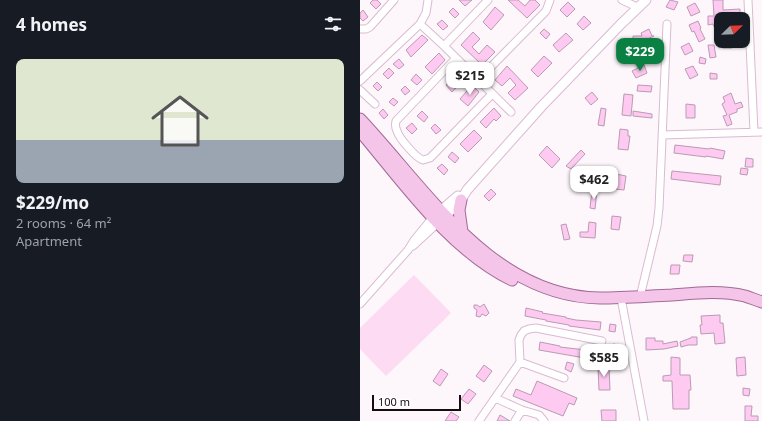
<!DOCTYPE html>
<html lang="en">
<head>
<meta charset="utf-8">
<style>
	:root { --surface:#171b24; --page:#242831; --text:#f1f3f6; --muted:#9ea1a6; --line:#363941; --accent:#0b8043 }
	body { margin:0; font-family:"Noto Sans",sans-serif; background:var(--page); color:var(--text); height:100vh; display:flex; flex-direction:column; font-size:15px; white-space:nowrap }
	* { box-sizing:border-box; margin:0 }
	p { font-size:13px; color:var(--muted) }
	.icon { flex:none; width:22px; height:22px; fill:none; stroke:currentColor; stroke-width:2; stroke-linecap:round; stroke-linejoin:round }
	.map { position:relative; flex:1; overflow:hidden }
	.details { display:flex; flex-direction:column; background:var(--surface); width:360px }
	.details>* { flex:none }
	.needle { width:26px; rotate:67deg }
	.controls { position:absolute; left:354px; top:12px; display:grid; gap:8px }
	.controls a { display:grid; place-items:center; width:36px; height:36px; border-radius:8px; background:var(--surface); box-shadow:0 1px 3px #0004; font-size:20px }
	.scale { position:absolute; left:12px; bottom:10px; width:89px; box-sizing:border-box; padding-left:4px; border:2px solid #160b14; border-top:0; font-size:11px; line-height:14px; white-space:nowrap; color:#160b14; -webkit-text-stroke:3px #fff; paint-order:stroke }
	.price { position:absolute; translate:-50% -34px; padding:0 9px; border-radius:8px; background:#fff; color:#222; font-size:13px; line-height:26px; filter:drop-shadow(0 1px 2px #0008) }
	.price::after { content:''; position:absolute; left:50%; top:24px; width:12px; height:9px; margin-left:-6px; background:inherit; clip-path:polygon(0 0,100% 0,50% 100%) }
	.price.selected { background:var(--accent); color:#fff }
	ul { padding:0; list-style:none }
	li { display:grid; align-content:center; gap:8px; height:212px; padding:0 16px }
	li+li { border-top:1px solid var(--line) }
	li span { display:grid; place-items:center; height:124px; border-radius:8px; color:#555 }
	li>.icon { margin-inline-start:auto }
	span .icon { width:72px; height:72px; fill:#fffc; stroke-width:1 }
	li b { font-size:17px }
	h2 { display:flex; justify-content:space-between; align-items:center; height:48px; padding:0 16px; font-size:17px }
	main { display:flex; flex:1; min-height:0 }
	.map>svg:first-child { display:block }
</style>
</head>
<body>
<main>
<section class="details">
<h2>4 homes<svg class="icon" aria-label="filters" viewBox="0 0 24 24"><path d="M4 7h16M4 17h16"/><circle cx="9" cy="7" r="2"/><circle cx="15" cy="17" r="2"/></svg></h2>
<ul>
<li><span style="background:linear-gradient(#dfe7d0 65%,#9aa5b1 0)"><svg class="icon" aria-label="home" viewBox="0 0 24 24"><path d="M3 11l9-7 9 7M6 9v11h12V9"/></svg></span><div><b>$229/mo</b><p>2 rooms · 64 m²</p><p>Apartment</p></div></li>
</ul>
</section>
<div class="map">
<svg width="402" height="421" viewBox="0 0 402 421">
	<rect width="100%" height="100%" fill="#fdf6fb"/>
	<path fill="#fcdbf3" d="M54,275L91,313L26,376L0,349V328Z"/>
	<path fill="#fecaf1" stroke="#ba9bb2" d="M13,0H17L21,4L16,9L10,3Z
		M99,0H112L105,6Z
		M148,0H158L165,6L170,0H175L180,5L167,18Z
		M310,0L318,2L314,10L306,7Z
		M353,0H363V10L380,9V15L363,16L364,19H361V41H372V48H363L353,24L348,25V16H354Z
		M208,2L215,9L207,17L200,10Z
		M335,3L340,12L331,16L327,7Z
		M135,7L144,15L131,30L123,22Z
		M93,8L99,14L95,18L89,12Z
		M3,10L8,17L3,21L0,18V13Z
		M224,16L231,23L223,30L217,24Z
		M82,20L88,26L83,30L77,24Z
		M338,21L341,28L340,29L345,39L339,42L334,31L332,32L329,25Z
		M184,29L190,34L186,39L180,33Z
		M289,29L292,36H294L285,40L286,42L273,41V36H282L281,33Z
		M113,32L120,39L112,47L119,54L127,45L135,52L122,65L101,45Z
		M206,33L213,40L199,52L193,45Z
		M62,35L68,40L51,57L46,50Z
		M329,43L333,51L325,55L321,47Z
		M348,45H354L356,57L350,58Z
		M288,48L292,57L283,61L279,52Z
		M79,53L85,60L72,74L65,67Z
		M184,56L192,63L178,77L171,70Z
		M340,57L346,59L345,64L339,63Z
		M39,59L44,65L39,69L33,64Z
		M284,65L287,73L276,78L272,71Z
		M147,66L168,88L155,100L148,93L156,85L150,78L142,86L135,80Z
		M333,66L338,75L330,79L325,69Z
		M29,68L34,73L28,79L23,74Z
		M98,72L105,79L92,92L86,85L94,78L93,77Z
		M350,73L357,74V79H350Z
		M56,74L62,80L57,85L51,80Z
		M17,82L22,87L18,91L13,86Z
		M112,85L119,92L108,106L100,99Z
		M278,85L292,86L291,92L277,91Z
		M45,86L50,91L45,95L41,90Z
		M232,92L238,99L231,105L225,98Z
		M371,93L375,104L381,102L383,107L377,109V112L369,115L372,124L367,126L363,116L367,115L362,104L365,102L363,97Z
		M264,94L273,95L271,116L262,115Z
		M33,98L38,102L34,106L29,102Z
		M326,104L335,105V118H326Z
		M134,108L141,116L136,121L134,119L126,128L120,122Z
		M241,108L246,109L244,126L238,125Z
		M23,109L28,115L24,119L19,113Z
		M62,111L68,117L64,122L57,116Z
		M273,111L292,114V118L273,116Z
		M52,123L57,129L52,134L46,128Z
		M75,124L81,130L76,134L71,128Z
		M260,129L268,130V136H270L268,150L258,149Z
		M114,130L122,138L108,152L100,144Z
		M315,145L349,149L350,148L365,151L363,159L346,156V157L314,153Z
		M187,146L200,159L192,168L179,155Z
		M221,150L225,154L211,169L206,166Z
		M92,152L99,158L95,163L88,157Z
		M386,158L393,159V167H385Z
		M82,164L88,170L84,175L77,168Z
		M381,168L388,169L387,175L380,174Z
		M312,171L361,176L360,185L311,179Z
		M256,174L266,176L264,190L255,189Z
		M131,189L136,194L129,201L124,196Z
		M232,190L237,191L235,209L230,208Z
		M252,216L261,217L259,230L251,229Z
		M229,222L236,223L235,238L220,237V232H228Z
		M206,224L210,239L204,240L201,225Z
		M324,255H333L332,262L323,261Z
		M311,265H320L319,274H310Z
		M124,304L129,313L126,316L122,314L120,317L116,316L117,310L114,308V305H117L120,307Z
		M166,308L183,312L182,313L206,317V318L216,320L241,322L240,330L209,326V325L186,321V320L165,316Z
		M360,315V323H363L365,343L355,344L354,333L341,334L340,325H342L341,316Z
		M250,324L256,325L255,332L249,331Z
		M331,337H337V345H328L321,347L320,342L331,338Z
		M286,338H295V341H303V344L317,341L318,346L304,349L286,350Z
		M180,342L200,346V347L226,350L225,358L179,350Z
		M253,344L259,345L258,352L252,351Z
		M237,350L243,351L242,358H236Z
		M311,357L320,358V375H330L331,390H329V409H313L312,381H303V376L311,375Z
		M385,357L386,375L377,376L376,358Z
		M207,362L214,364L211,372L205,369Z
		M124,365L132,371L124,382L116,376Z
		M238,367H249L250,390H239Z
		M81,369L88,374L80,386L73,381Z
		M177,381L217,398L214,405L209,403L203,416L153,396L156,389L171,395Z
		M383,388L390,389L389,396L383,395Z
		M109,389L116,394L108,404L101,399Z
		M385,406H392L391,416H398V421H385Z
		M241,410H256V421H242Z
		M91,412L99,417L96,421H85Z
		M140,415L150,421H137Z"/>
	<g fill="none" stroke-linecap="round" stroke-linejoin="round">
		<defs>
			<path id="minor" d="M262,0L277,7
				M388,0L394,132
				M60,24L84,46L151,112
				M0,29H6L10,27L34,0
				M84,46L128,0
				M96,58L36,121C35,125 35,127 37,131C39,138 56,158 63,160L70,158L132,94
				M118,80L186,11L190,0
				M0,81L60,24L66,13L68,0
				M0,90L15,104
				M302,135L402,132
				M53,246L78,223
				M280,297L297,226L299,208L307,24
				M261,298L284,421
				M0,304L48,250L55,239L73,217
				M160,362L204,378
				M135,398L162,410L179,415L184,421
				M119,421L160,362L159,340L161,335L164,331L169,329L176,328L242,341
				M155,421L162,410"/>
			<path id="tertiary" d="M76,215L98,196
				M82,219L101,200L107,190L181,107L261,24L286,0"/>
			<path id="primary" d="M0,119C66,189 132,297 240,298C264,298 288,296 312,295C336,293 361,290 385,296C391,298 396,300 402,302
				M0,131C44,183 90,250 152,280
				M101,200L99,210L102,232"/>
		</defs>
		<use href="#minor" stroke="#dbbad2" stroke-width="9"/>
		<use href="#tertiary" stroke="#dbbad2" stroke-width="11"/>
		<use href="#primary" stroke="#a26a95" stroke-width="13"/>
		<use href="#minor" stroke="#fff" stroke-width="7"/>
		<use href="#tertiary" stroke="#fff" stroke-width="9"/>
		<use href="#primary" stroke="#f5c4e9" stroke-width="11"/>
	</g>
</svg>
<div class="controls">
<a><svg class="needle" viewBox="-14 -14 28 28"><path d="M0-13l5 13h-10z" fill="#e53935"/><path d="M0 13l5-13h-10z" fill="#9ea1a6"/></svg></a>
</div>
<div class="scale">100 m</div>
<b class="price selected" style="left:280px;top:72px">$229</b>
<b class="price" style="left:110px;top:96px">$215</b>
<b class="price" style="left:234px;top:200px">$462</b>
<b class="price" style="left:244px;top:378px">$585</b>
</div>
</main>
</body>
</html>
